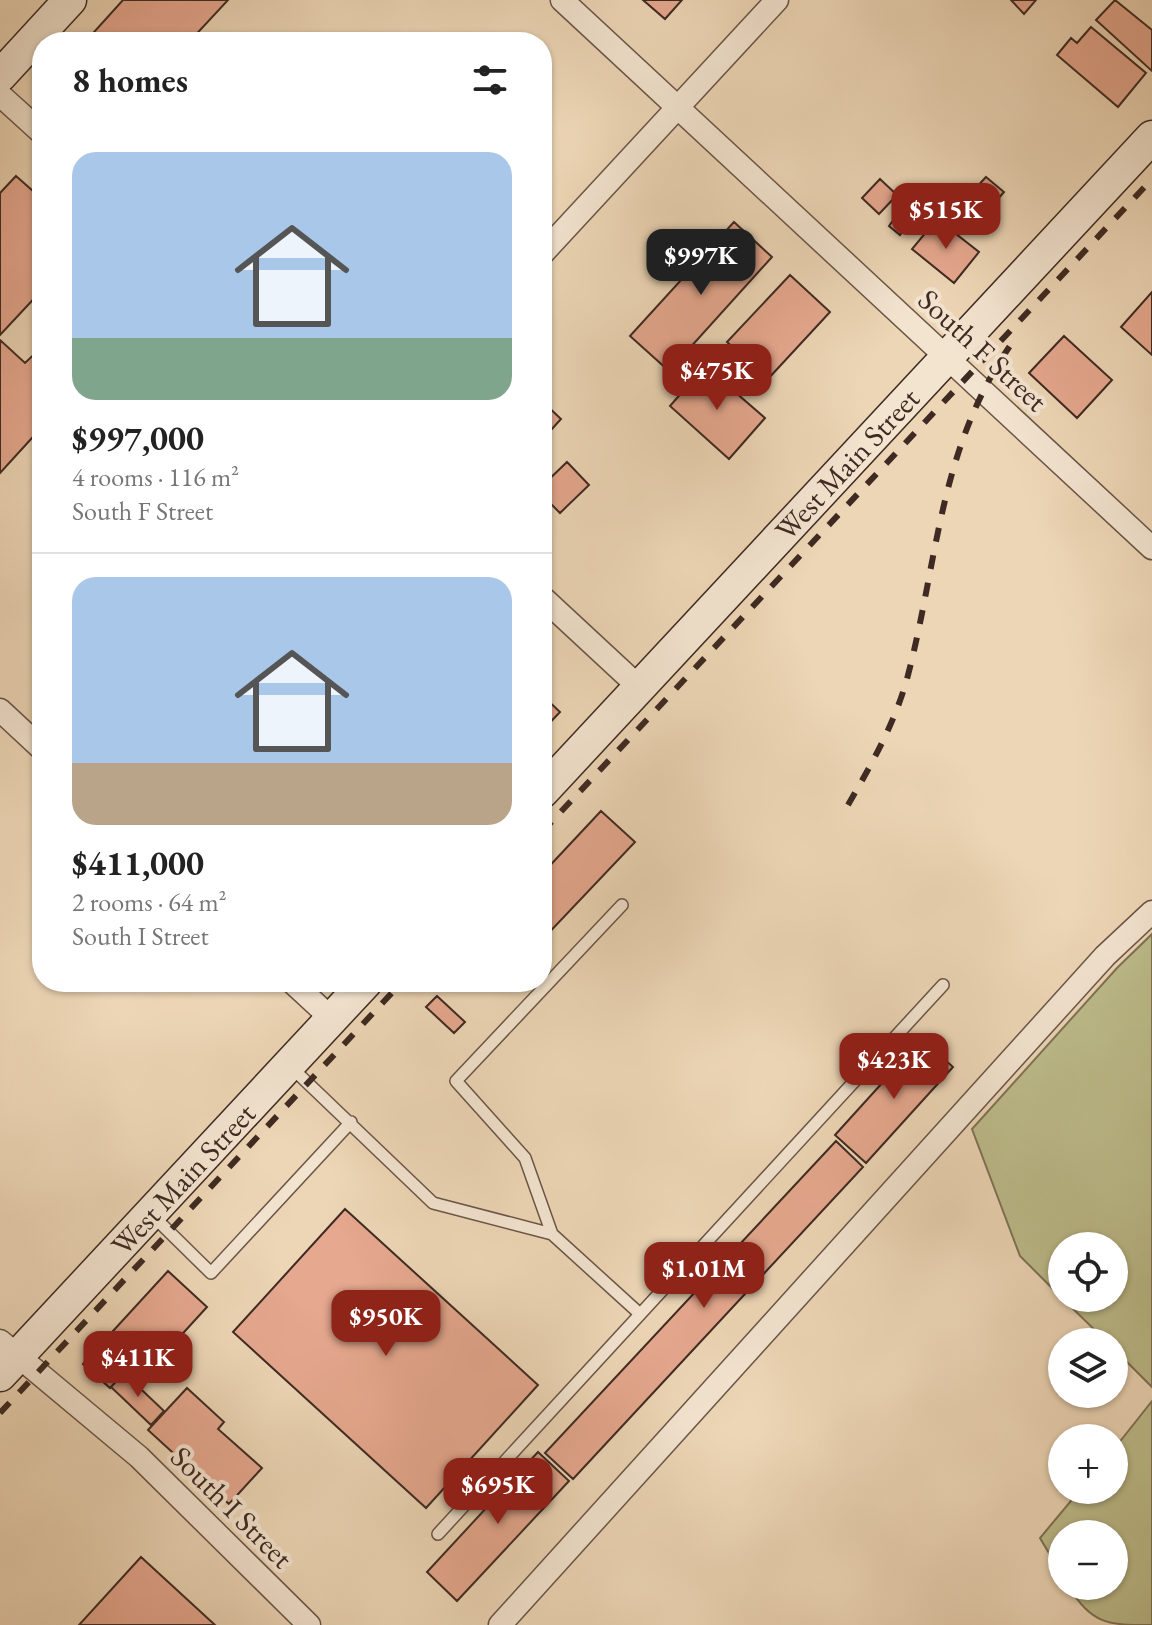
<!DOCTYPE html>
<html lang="en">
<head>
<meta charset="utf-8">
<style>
	:root { --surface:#fff; --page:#f6f6f6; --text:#222; --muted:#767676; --line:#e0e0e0; --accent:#8f2418 }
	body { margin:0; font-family:"EB Garamond",serif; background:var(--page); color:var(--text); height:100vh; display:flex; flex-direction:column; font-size:30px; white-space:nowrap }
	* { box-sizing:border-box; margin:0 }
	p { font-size:26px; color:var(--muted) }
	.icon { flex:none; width:44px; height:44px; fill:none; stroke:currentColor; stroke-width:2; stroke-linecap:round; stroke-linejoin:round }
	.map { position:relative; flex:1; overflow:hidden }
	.details { position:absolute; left:32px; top:32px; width:520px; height:960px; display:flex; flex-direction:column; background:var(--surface); border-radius:32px; box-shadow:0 2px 6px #0004 }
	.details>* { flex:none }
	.tools { position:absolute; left:1048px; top:1232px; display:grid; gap:16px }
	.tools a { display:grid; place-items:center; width:80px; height:80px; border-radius:50%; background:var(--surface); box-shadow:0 2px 6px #0004; font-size:40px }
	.price { position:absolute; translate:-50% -68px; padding:0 18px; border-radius:16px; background:var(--accent); color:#fff; font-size:26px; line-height:52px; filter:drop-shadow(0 2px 4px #0008) }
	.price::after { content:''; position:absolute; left:50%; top:48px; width:24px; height:18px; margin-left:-12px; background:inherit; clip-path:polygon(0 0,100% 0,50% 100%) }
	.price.selected { background:#222; color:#fff }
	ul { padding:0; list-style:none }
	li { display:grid; align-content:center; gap:16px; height:424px; padding:0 40px }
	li+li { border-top:2px solid var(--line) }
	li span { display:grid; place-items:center; height:248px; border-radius:24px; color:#555 }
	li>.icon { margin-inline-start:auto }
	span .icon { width:144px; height:144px; fill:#fffc; stroke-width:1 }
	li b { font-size:34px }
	h2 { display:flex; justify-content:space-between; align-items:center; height:96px; padding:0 40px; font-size:34px }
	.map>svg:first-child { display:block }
</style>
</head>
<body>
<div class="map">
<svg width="1152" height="1625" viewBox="0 0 1152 1625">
	<rect width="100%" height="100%" fill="#edd6b6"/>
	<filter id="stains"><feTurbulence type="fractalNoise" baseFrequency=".0025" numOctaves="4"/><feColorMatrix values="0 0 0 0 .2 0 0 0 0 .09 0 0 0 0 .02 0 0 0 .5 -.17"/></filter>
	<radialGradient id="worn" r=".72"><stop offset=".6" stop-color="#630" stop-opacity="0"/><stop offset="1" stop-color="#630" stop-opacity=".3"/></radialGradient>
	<path fill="#bdbc8b" stroke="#7e7356" stroke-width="2" d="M1152,934V1387L1114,1349V1342H1107L1062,1298H1114V1246H1062V1298L1020,1256L972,1129L1117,968Z
		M1152,1401V1625C1107,1625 1093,1625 1068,1586H1114V1534H1062V1575L1040,1538L1080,1490H1114V1449Z"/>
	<path fill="#e6a88f" stroke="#3e2a22" stroke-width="2" d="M123,0H228L189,42H85Z
		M643,0H682L665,19Z
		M1011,0H1036L1024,14Z
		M1115,0L1152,30V71L1096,20Z
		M1091,27L1146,73L1118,107L1057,55L1071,38L1077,43Z
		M16,176L42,199V290L0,335V193Z
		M986,177L1004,192L992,206L974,190Z
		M880,179L897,195L879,214L862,198Z
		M899,212L911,221L900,235L889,226Z
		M937,219L979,252L954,283L912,249Z
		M734,222L772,257L669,371L630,336Z
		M790,275L830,312L767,380L727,342Z
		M1152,292V355L1121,327Z
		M1064,336L1112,380L1077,418L1029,373Z
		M0,340L25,363L42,347V427L0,473Z
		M705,366L765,418L729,459L670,406Z
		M542,401L561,419L542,440Z
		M567,462L589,485L560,513L542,495V486Z
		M542,695L560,712L542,731Z
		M601,811L635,842L542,940V874Z
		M437,996L465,1022L454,1033L426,1007Z
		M922,1039L953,1067L866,1163L835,1135Z
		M836,1141L863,1167L573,1479L545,1453Z
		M345,1209L538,1385L426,1508L233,1332Z
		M168,1271L207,1307L152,1367L113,1331Z
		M93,1351L121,1376L110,1388L83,1364Z
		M124,1373L164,1411L151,1425L111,1387Z
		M187,1388L224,1422L218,1429L262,1468L229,1504L148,1430Z
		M538,1452L569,1481L457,1601L427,1572Z
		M141,1557L215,1625H79Z"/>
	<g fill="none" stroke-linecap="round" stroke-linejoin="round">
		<defs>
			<path id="lane" d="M292,1068L433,1203L552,1234L640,1314
				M151,1214L211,1273L351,1122
				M552,1234L525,1158L456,1081L622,905
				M438,1534L943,985"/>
			<path id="street" d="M562,0L1152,548
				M0,95L42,133
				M542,254L777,0
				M542,597L639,687
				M0,710L42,749
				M292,982L332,1019
				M0,1341L139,1457L309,1625
				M500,1625L1105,956L1152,912"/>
			<path id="secondary" d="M0,76L70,0
				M542,792L1152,137
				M0,1375L366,982"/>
		</defs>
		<use href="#lane" stroke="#6a5547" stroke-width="14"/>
		<use href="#street" stroke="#6a5547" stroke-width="25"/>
		<use href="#secondary" stroke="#3e2a22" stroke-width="35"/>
		<use href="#lane" stroke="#f3e4d0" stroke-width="11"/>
		<use href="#street" stroke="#f3e4d0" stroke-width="22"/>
		<use href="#secondary" stroke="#f3e4d0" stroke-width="32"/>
		<path stroke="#3e2a22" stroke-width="6" stroke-dasharray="14 14" stroke-linecap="butt" d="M848,805C871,765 894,725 907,679C939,558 938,448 1014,340
			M542,832L1152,179
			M0,1413L402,982"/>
	</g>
	<g text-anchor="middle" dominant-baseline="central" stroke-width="8" stroke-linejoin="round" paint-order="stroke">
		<g font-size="30" fill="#3e2a22" stroke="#f3e4d0">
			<text transform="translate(983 350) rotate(43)">South F Street</text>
			<text transform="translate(847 464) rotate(-47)">West Main Street</text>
			<text transform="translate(183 1179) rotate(-47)">West Main Street</text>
			<text transform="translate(232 1507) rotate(45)">South I Street</text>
		</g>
	</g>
	<rect width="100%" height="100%" filter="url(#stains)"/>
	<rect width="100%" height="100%" fill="url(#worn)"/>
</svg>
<div class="tools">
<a><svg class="icon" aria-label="locate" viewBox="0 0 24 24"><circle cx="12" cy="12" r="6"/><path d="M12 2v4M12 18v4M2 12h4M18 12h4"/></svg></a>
<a><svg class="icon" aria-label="layers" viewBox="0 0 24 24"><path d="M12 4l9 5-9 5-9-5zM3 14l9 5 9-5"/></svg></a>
<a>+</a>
<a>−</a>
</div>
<b class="price" style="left:946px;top:251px">$515K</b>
<b class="price selected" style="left:701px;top:297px">$997K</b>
<b class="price" style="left:717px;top:412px">$475K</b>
<b class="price" style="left:894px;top:1101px">$423K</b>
<b class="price" style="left:704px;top:1310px">$1.01M</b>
<b class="price" style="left:386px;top:1358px">$950K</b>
<b class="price" style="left:138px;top:1399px">$411K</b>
<b class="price" style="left:498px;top:1526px">$695K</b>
<section class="details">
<h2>8 homes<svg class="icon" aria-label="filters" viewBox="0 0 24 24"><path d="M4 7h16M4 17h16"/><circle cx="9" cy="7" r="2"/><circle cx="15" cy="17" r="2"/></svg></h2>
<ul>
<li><span style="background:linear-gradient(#a9c7e8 75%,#7fa58c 0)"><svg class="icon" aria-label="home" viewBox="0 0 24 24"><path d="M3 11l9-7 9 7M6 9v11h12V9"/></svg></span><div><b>$997,000</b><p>4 rooms · 116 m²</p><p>South F Street</p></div></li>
<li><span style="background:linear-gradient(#a9c7e8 75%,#b9a48a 0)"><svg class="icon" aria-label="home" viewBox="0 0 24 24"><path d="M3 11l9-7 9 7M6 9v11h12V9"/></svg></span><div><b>$411,000</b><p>2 rooms · 64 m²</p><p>South I Street</p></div></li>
</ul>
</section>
</div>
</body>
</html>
